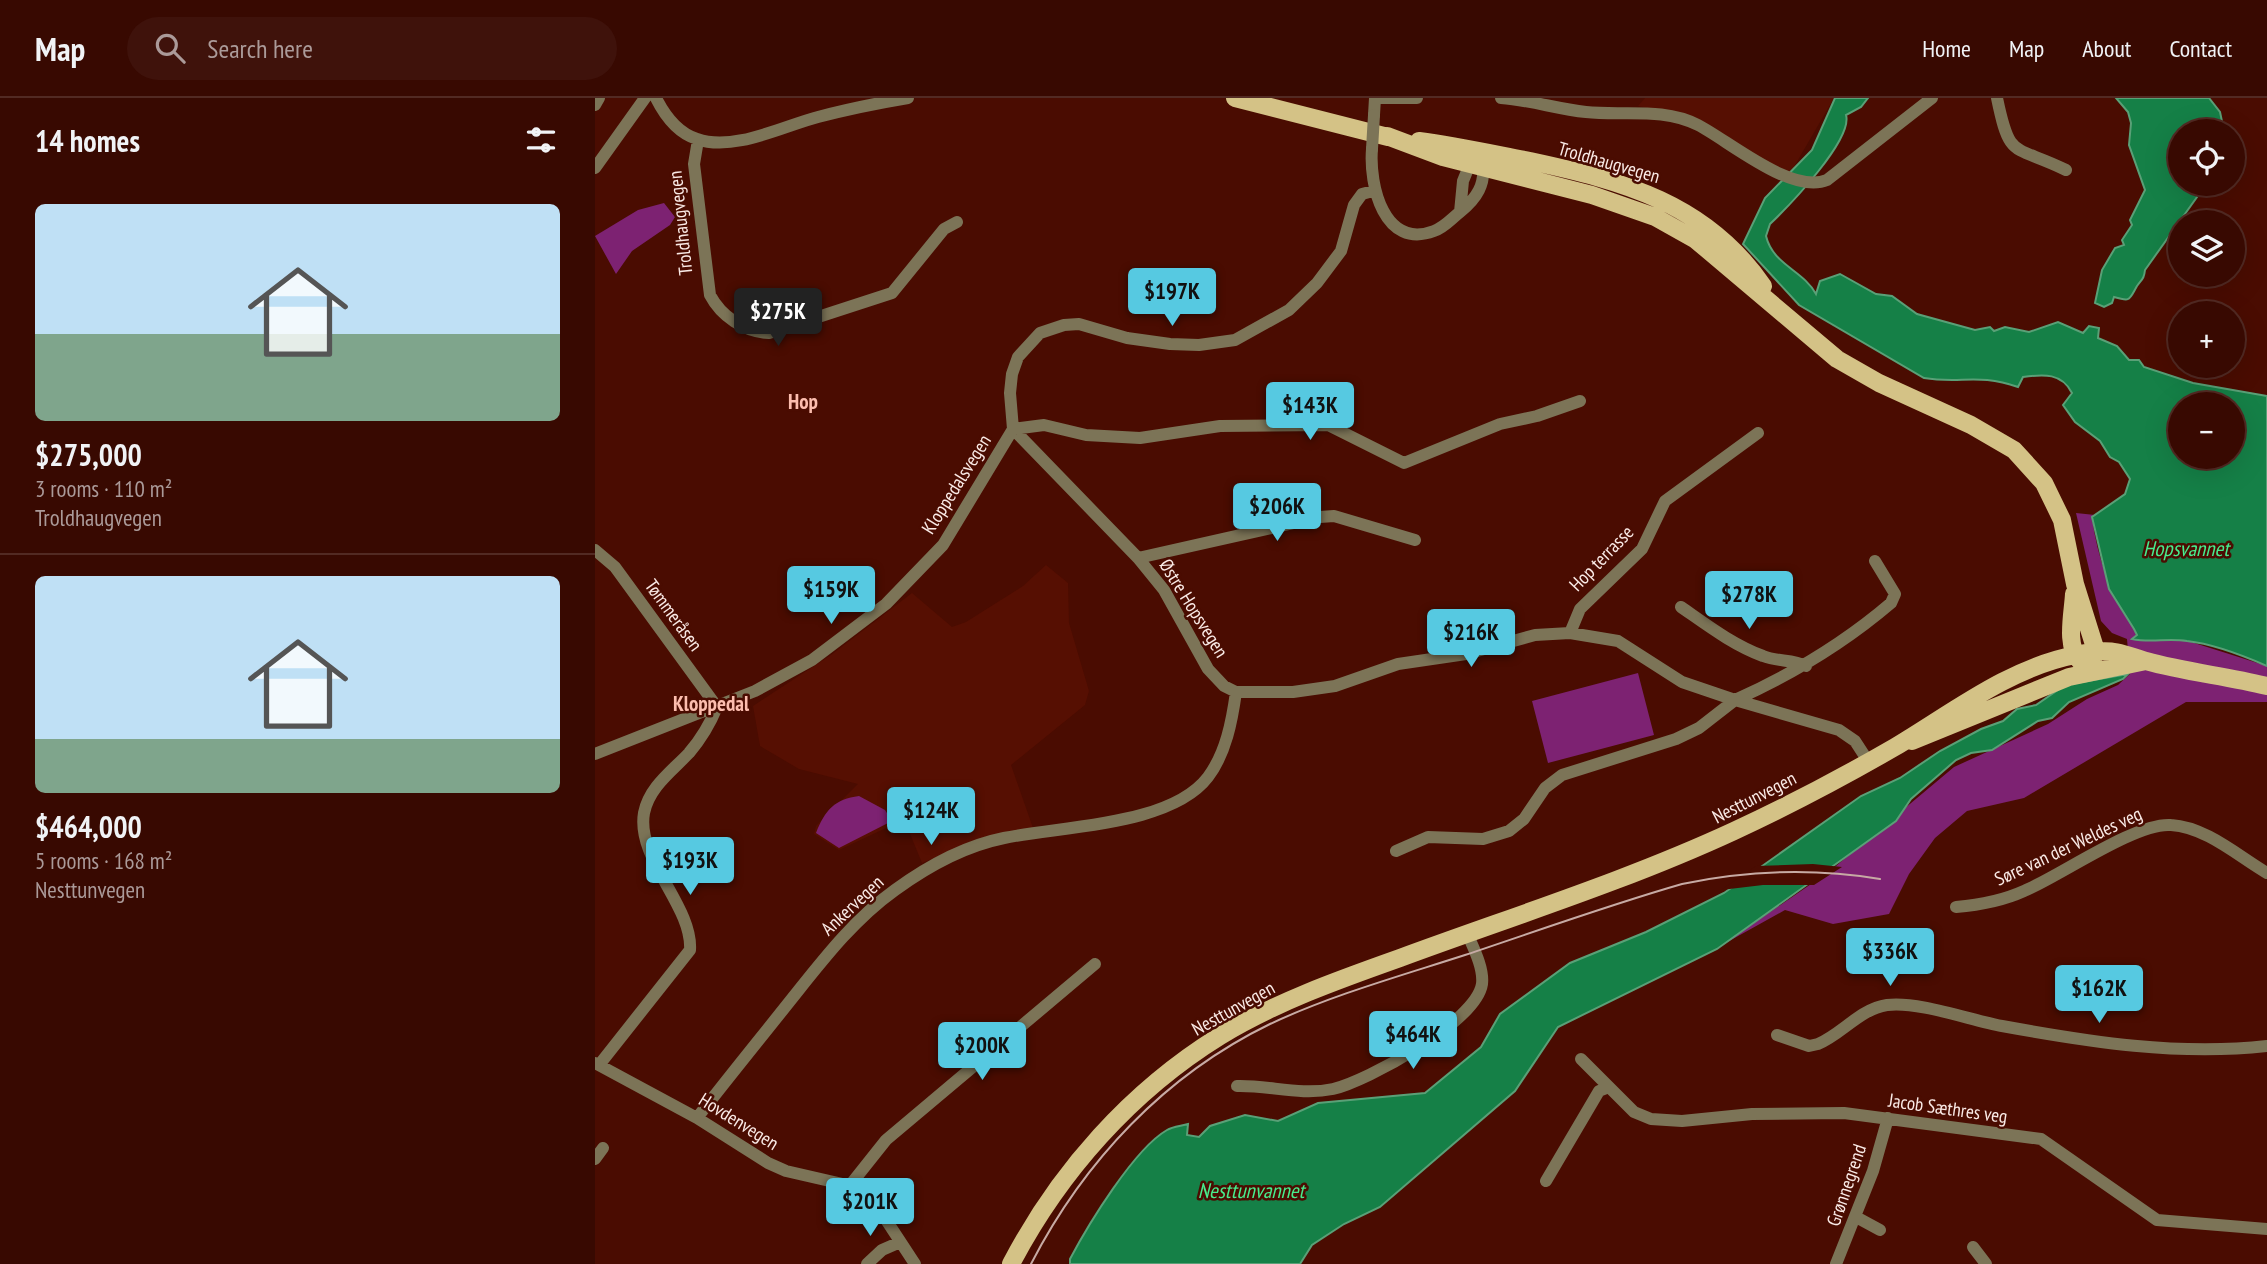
<!DOCTYPE html>
<html lang="en">
<head>
<meta charset="utf-8">
<style>
	:root { --surface:#380901; --page:#3f120b; --text:#f1f3f6; --muted:#ab9a99; --line:#522a23; --accent:#56c9e1 }
	body { margin:0; font-family:"PT Sans Narrow",sans-serif; background:var(--page); color:var(--text); height:100vh; display:flex; flex-direction:column; font-size:26px; white-space:nowrap }
	* { box-sizing:border-box; margin:0 }
	p { font-size:23px; color:var(--muted) }
	.icon { flex:none; width:38px; height:38px; fill:none; stroke:currentColor; stroke-width:2; stroke-linecap:round; stroke-linejoin:round }
	.map { position:relative; flex:1; overflow:hidden }
	.sheet { display:flex; flex-direction:column; background:var(--surface); width:595px }
	.sheet>* { flex:none }
	.controls { position:absolute; left:1573px; top:21px; display:grid; gap:14px }
	.controls a { display:grid; place-items:center; width:77px; height:77px; border-radius:50%; background:var(--surface); box-shadow:0 7px 28px #0002,0 0 0 2px var(--line); font-size:35px }
	.price { position:absolute; translate:-50% -60px; padding:0 16px; border-radius:7px; background:var(--accent); color:#111; font-size:23px; line-height:46px; filter:drop-shadow(0 2px 4px #0008) }
	.price::after { content:''; position:absolute; left:50%; top:42px; width:21px; height:16px; margin-left:-10px; background:inherit; clip-path:polygon(0 0,100% 0,50% 100%) }
	.price.on { background:#222; color:#fff }
	ul { padding:0; list-style:none }
	li { display:grid; align-content:center; gap:14px; height:371px; padding:0 35px }
	li+li { border-top:2px solid var(--line) }
	li span { display:grid; place-items:center; height:217px; border-radius:10px; color:#555 }
	li>.icon { margin-inline-start:auto }
	span .icon { width:126px; height:126px; fill:#fffc; stroke-width:1 }
	li b { font-size:30px }
	h2 { display:flex; justify-content:space-between; align-items:center; height:84px; padding:0 35px; font-size:30px }
	header { display:flex; align-items:center; gap:42px; box-sizing:border-box; height:98px; padding:0 35px; background:var(--surface); border-bottom:2px solid var(--line) }
	header strong { font-size:33px }
	nav { display:flex; gap:38px; margin-inline-start:auto; font-size:24px }
	.search { width:490px; height:63px; background:var(--page); display:flex; align-items:center; gap:18px; box-sizing:border-box; padding:0 24px; border-radius:38px; color:var(--muted); font-size:26px }
	main { display:flex; flex:1; min-height:0 }
	.map>svg:first-child { display:block }
</style>
</head>
<body>
<header>
<strong>Map</strong>
<div class="search"><svg class="icon" aria-label="search" viewBox="0 0 24 24"><circle cx="10" cy="10" r="6"/><path d="M15 15l6 6"/></svg>Search here</div>
<nav><a>Home</a><a>Map</a><a>About</a><a>Contact</a></nav>
</header>
<main>
<section class="sheet">
<h2>14 homes<svg class="icon" aria-label="filters" viewBox="0 0 24 24"><path d="M4 7h16M4 17h16"/><circle cx="9" cy="7" r="2"/><circle cx="15" cy="17" r="2"/></svg></h2>
<ul>
<li><span style="background:linear-gradient(#bfe0f5 60%,#7fa58c 0)"><svg class="icon" aria-label="home" viewBox="0 0 24 24"><path d="M3 11l9-7 9 7M6 9v11h12V9"/></svg></span><div><b>$275,000</b><p>3 rooms · 110 m²</p><p>Troldhaugvegen</p></div></li>
<li><span style="background:linear-gradient(#bfe0f5 75%,#7fa58c 0)"><svg class="icon" aria-label="home" viewBox="0 0 24 24"><path d="M3 11l9-7 9 7M6 9v11h12V9"/></svg></span><div><b>$464,000</b><p>5 rooms · 168 m²</p><p>Nesttunvegen</p></div></li>
</ul>
</section>
<div class="map">
<svg width="1672" height="1166" viewBox="0 0 1672 1166">
	<rect width="100%" height="100%" fill="#4a0c01"/>
	<path fill="#560f02" d="M1050,0H1239L1196,74L1153,58L1081,16L1043,8Z
		M451,467L473,485L474,525L494,593L490,607L416,667L438,730L391,739L327,765L311,726L306,723L244,752L219,736L221,728L263,686L204,671L165,648L158,608L236,557L317,495L357,529L371,524L428,488Z"/>
	<path fill="#7d2272" d="M69,105L80,119L75,127L37,153L21,176L0,138L43,112Z
		M1481,415L1500,417L1497,419C1502,460 1516,497 1539,531L1542,537L1538,540L1593,543L1672,568V604H1591L1429,700L1372,713L1340,740L1314,776L1294,816L1238,826L1190,812L1127,847L1235,773L1359,669L1453,626L1492,601L1523,587L1535,576L1532,541L1517,535L1506,523Z
		M1043,575L1059,637L953,665L937,603Z
		M264,698L290,712L297,723L244,750L221,735C230,712 240,701 264,698Z"/>
	<path fill="#158047" stroke="#5aa077" stroke-width="2" fill-rule="evenodd" d="M1240,0H1273L1266,9L1251,17C1258,41 1196,106 1175,126L1171,138C1178,167 1208,172 1221,196L1225,183L1245,176L1281,196L1297,198L1322,216L1380,232L1395,229L1399,233L1410,229L1434,234L1463,224L1488,235L1494,228L1504,230L1503,240L1522,248L1534,262H1544L1549,269L1598,285L1672,298V568C1647,557 1619,546 1592,543C1572,540 1556,545 1537,541L1542,537L1539,531L1514,491L1497,419L1530,396L1535,381L1524,364L1515,359L1505,343L1480,324L1468,307L1477,295C1467,275 1449,276 1428,279L1423,289C1383,275 1366,286 1329,280L1204,207L1148,146L1170,100L1217,52ZM1586,306H1638V359H1586Z
		M1521,0H1614L1625,14L1629,33H1586V86H1609L1607,92L1550,172C1549,181 1547,181 1542,188C1534,202 1536,204 1519,199L1517,205L1509,209L1500,205L1507,172L1520,150L1529,147L1527,142L1537,127L1535,122L1550,92L1534,47L1536,25L1533,14Z
		M1533,576L1528,581L1474,604L1457,620L1443,623L1397,652L1376,655L1361,662L1316,701L1301,723L1122,851L963,929L920,993L785,1109L749,1126L717,1147L705,1166H475V1161C493,1127 539,1051 572,1032C577,1029 586,1028 593,1026L592,1037L604,1039L615,1028L650,1017L683,1023L723,1005L830,995L886,949L905,916L975,865L1051,834L1129,795L1266,698L1305,680L1345,653L1386,631L1408,623L1422,611L1441,607L1470,587Z"/>
	<path fill="#4a0c01" d="M1218,766L1247,769L1219,787H1168L1126,792L1161,768Z"/>
	<g fill="none" stroke-linecap="round" stroke-linejoin="round">
		<path stroke="#7c7457" stroke-width="12" d="M61,0C70,18 83,35 102,41C139,54 188,28 223,19C253,11 283,5 313,0
			M906,0C935,2 962,11 991,14C1028,18 1068,9 1103,27C1134,43 1197,97 1232,82L1337,0
			M1402,0C1415,63 1418,46 1471,72
			M0,7L4,0
			M779,17L780,0H822
			M103,42L99,66L115,197C126,218 149,234 174,235L297,195L349,131L362,124
			M777,51C774,87 789,152 839,133C850,129 856,121 865,114C881,101 892,86 887,63
			M0,70L50,0
			M865,114L868,83L877,61
			M418,331L543,460L569,492L613,571L629,588L641,594H698L740,588L803,566L871,556L940,537L975,535L1023,543L1087,584L1140,602L1104,630L1081,641L967,677L950,690L929,721L914,733L888,741L833,739L801,753
			M418,331L449,327L491,337L545,340L625,328L733,327L809,365L905,326L942,318L985,303
			M0,452L20,469L122,609C115,626 106,641 94,655C77,673 54,689 49,715C41,761 98,808 95,852L4,967
			M543,460L725,419L739,418L820,442
			M1086,509C1112,527 1138,547 1168,558C1183,564 1197,561 1211,568
			M975,535L985,511L1047,451L1070,403L1163,335
			M1140,602C1198,576 1248,546 1296,505L1300,496L1280,463
			M1140,602L1244,632L1260,643L1273,663
			M0,656L160,593L217,562L291,506L348,447L418,331L415,295L417,276L423,259L445,235L469,227L484,226L532,240L575,246L604,247L640,242L694,212L722,185L746,153L759,107L767,96L778,93
			M1361,809C1385,807 1407,803 1429,793C1465,778 1541,724 1576,727C1611,729 1643,758 1672,775
			M1182,937L1214,948L1223,946C1247,936 1265,911 1292,907C1323,903 1375,922 1407,928C1495,944 1583,958 1672,948
			M986,961L1039,1014L1056,1021L1087,1023L1157,1016L1249,1015L1446,1041L1562,1122L1672,1131
			M0,965L102,1020L173,1065L191,1073L265,1090L282,1108L320,1166
			M642,988C674,987 705,998 738,991C772,983 881,924 887,886C889,870 878,849 872,835
			M102,1020C133,980 164,942 195,903C227,863 258,822 300,792C333,768 369,748 409,740C466,728 576,728 613,679C631,655 637,623 641,594
			M0,1061L8,1050
			M951,1083L1004,993L1014,989
			M256,1086L291,1042L500,866
			M1261,1119L1285,1132
			M1378,1149L1391,1166
			M272,1166L287,1152L303,1145
			M1241,1166L1278,1073L1293,1020"/>
		<path stroke="#d4c286" stroke-width="18" d="M640,0L793,39
			M792,38L848,59L997,97L1060,119L1101,142L1242,261L1284,285L1376,327L1419,352L1449,385L1467,422L1480,486L1501,553L1494,573
			M824,43C861,48 898,56 935,63C1028,83 1111,105 1168,188
			M1479,496C1478,516 1470,548 1485,563
			M1317,643L1474,579L1551,563
			M416,1166C464,1074 536,993 625,938C681,904 743,882 805,860C916,819 1031,783 1139,733C1193,708 1248,679 1300,649C1357,615 1414,570 1480,557C1513,550 1521,553 1551,563C1590,574 1632,578 1672,588"/>
		<path stroke="#c7aaa4" stroke-width="2" d="M436,1166C489,1063 570,977 675,926C737,897 805,878 870,857C942,833 1014,807 1087,786C1154,772 1218,770 1285,781"/>
		<path stroke="#7c7457" stroke-width="12" d="M777,51L779,17"/>
	</g>
	<g text-anchor="middle" dominant-baseline="central" stroke-width="5" stroke-linejoin="round" paint-order="stroke">
		<g font-size="19" fill="#faeae6" stroke="#4a0c01">
			<text transform="translate(1014 64) rotate(16)">Troldhaugvegen</text>
			<text transform="translate(85 125) rotate(-96)">Troldhaugvegen</text>
			<text transform="translate(361 386) rotate(-58)">Kloppedalsvegen</text>
			<text transform="translate(1006 460) rotate(-46)">Hop terrasse</text>
			<text transform="translate(599 510) rotate(58)">Østre Hopsvegen</text>
			<text transform="translate(79 517) rotate(54)">Tømmeråsen</text>
			<text transform="translate(1159 699) rotate(-27)">Nesttunvegen</text>
			<text transform="translate(1473 748) rotate(-25)">Søre van der Weldes veg</text>
			<text transform="translate(257 807) rotate(-43)">Ankervegen</text>
			<text transform="translate(638 910) rotate(-29)">Nesttunvegen</text>
			<text transform="translate(1353 1010) rotate(8)">Jacob Sæthres veg</text>
			<text transform="translate(144 1023) rotate(32)">Hovdenvegen</text>
			<text transform="translate(1251 1087) rotate(-71)">Grønnegrend</text>
		</g>
		<g font-size="21" font-weight="bold" fill="#fcbdae" stroke="#4a0c01">
			<text x="208" y="303">Hop</text>
			<text x="116" y="605">Kloppedal</text>
		</g>
		<g font-size="21" font-style="italic" fill="#47ec8d" stroke="#4a0c01">
			<text x="1591" y="450">Hopsvannet</text>
			<text x="656" y="1092">Nesttunvannet</text>
		</g>
	</g>
</svg>
<div class="controls">
<a><svg class="icon" aria-label="locate" viewBox="0 0 24 24"><circle cx="12" cy="12" r="6"/><path d="M12 2v4M12 18v4M2 12h4M18 12h4"/></svg></a>
<a><svg class="icon" aria-label="layers" viewBox="0 0 24 24"><path d="M12 4l9 5-9 5-9-5zM3 14l9 5 9-5"/></svg></a>
<a>+</a>
<a>−</a>
</div>
<b class="price" style="left:577px;top:230px">$197K</b>
<b class="price on" style="left:183px;top:250px">$275K</b>
<b class="price" style="left:715px;top:344px">$143K</b>
<b class="price" style="left:682px;top:445px">$206K</b>
<b class="price" style="left:236px;top:528px">$159K</b>
<b class="price" style="left:1154px;top:533px">$278K</b>
<b class="price" style="left:876px;top:571px">$216K</b>
<b class="price" style="left:336px;top:749px">$124K</b>
<b class="price" style="left:95px;top:799px">$193K</b>
<b class="price" style="left:1295px;top:890px">$336K</b>
<b class="price" style="left:1504px;top:927px">$162K</b>
<b class="price" style="left:818px;top:973px">$464K</b>
<b class="price" style="left:387px;top:984px">$200K</b>
<b class="price" style="left:275px;top:1140px">$201K</b>
</div>
</main>
</body>
</html>
